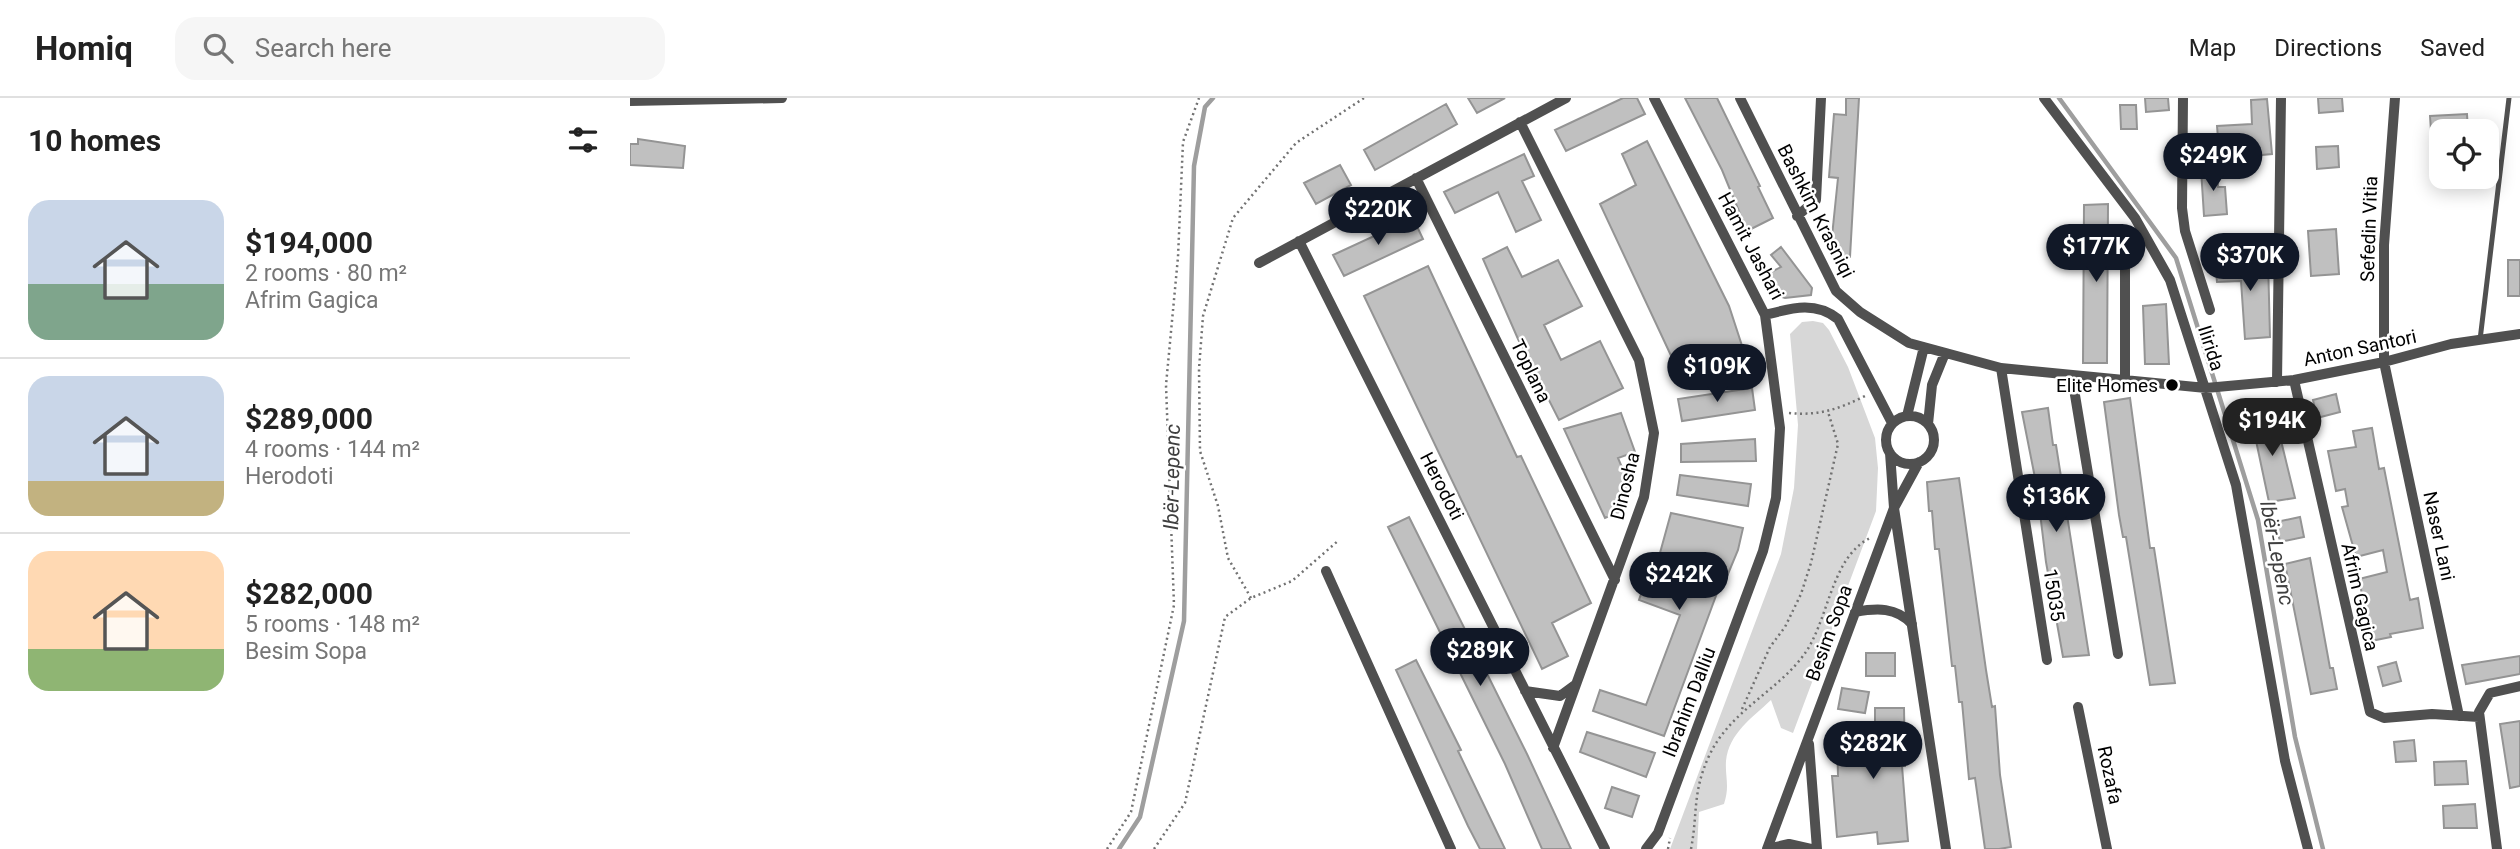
<!DOCTYPE html>
<html lang="en">
<head>
<meta charset="utf-8">
<style>
	:root { --surface:#fff; --page:#f6f6f6; --text:#222; --muted:#767676; --line:#e0e0e0; --accent:#111827 }
	body { margin:0; font-family:Roboto,sans-serif; background:var(--page); color:var(--text); height:100vh; display:flex; flex-direction:column; font-size:26px; white-space:nowrap }
	* { box-sizing:border-box; margin:0 }
	p { font-size:23px; color:var(--muted) }
	.icon { flex:none; width:38px; height:38px; fill:none; stroke:currentColor; stroke-width:2; stroke-linecap:round; stroke-linejoin:round }
	.map { position:relative; flex:1; overflow:hidden }
	.drawer { display:flex; flex-direction:column; background:var(--surface); width:630px }
	.drawer>* { flex:none }
	.buttons { position:absolute; left:1799px; top:21px; display:grid; gap:14px }
	.buttons a { display:grid; place-items:center; width:70px; height:70px; border-radius:14px; background:var(--surface); box-shadow:0 4px 18px #0003; font-size:35px }
	.price { position:absolute; translate:-50% -60px; padding:0 16px; border-radius:24px; background:var(--accent); color:#fff; font-size:23px; line-height:46px; filter:drop-shadow(0 2px 4px #0008) }
	.price::after { content:''; position:absolute; left:50%; top:42px; width:21px; height:16px; margin-left:-10px; background:inherit; clip-path:polygon(0 0,100% 0,50% 100%) }
	.price.active { background:#222; color:#fff }
	ul { padding:0; list-style:none }
	li { display:flex; align-items:center; gap:21px; height:175px; padding:0 28px }
	li+li { border-top:2px solid var(--line) }
	li span { display:grid; place-items:center; flex:none; width:196px; height:140px; border-radius:21px; color:#555 }
	li>.icon { margin-inline-start:auto }
	span .icon { width:84px; height:84px; fill:#fffc; stroke-width:1 }
	li b { font-size:30px }
	h2 { display:flex; justify-content:space-between; align-items:center; height:84px; padding:0 28px; font-size:30px }
	header { display:flex; align-items:center; gap:42px; box-sizing:border-box; height:98px; padding:0 35px; background:var(--surface); border-bottom:2px solid var(--line) }
	header strong { font-size:33px }
	nav { display:flex; gap:38px; margin-inline-start:auto; font-size:24px }
	.search { width:490px; height:63px; background:var(--page); display:flex; align-items:center; gap:18px; box-sizing:border-box; padding:0 24px; border-radius:21px; color:var(--muted); font-size:26px }
	main { display:flex; flex:1; min-height:0 }
	.map>svg:first-child { display:block }
</style>
</head>
<body>
<header>
<strong>Homiq</strong>
<div class="search"><svg class="icon" aria-label="search" viewBox="0 0 24 24"><circle cx="10" cy="10" r="6"/><path d="M15 15l6 6"/></svg>Search here</div>
<nav><a>Map</a><a>Directions</a><a>Saved</a></nav>
</header>
<main>
<section class="drawer">
<h2>10 homes<svg class="icon" aria-label="filters" viewBox="0 0 24 24"><path d="M4 7h16M4 17h16"/><circle cx="9" cy="7" r="2"/><circle cx="15" cy="17" r="2"/></svg></h2>
<ul>
<li><span style="background:linear-gradient(#c9d6e8 60%,#7fa58c 0)"><svg class="icon" aria-label="home" viewBox="0 0 24 24"><path d="M3 11l9-7 9 7M6 9v11h12V9"/></svg></span><div><b>$194,000</b><p>2 rooms · 80 m²</p><p>Afrim Gagica</p></div></li>
<li><span style="background:linear-gradient(#c9d6e8 75%,#c2b280 0)"><svg class="icon" aria-label="home" viewBox="0 0 24 24"><path d="M3 11l9-7 9 7M6 9v11h12V9"/></svg></span><div><b>$289,000</b><p>4 rooms · 144 m²</p><p>Herodoti</p></div></li>
<li><span style="background:linear-gradient(#ffd9b3 70%,#8fb573 0)"><svg class="icon" aria-label="home" viewBox="0 0 24 24"><path d="M3 11l9-7 9 7M6 9v11h12V9"/></svg></span><div><b>$282,000</b><p>5 rooms · 148 m²</p><p>Besim Sopa</p></div></li>
</ul>
</section>
<div class="map">
<svg width="1890" height="751" viewBox="0 0 1890 751">
	<rect width="100%" height="100%" fill="#fff"/>
	<path fill="#d7d7d7" d="M1183,223L1193,225L1199,232L1218,269L1245,340L1248,370L1246,413L1163,635L1151,630L1141,602C1122,620 1099,635 1096,663C1095,680 1100,687 1094,706L1069,714L1067,751H1040L1151,456L1164,390L1168,327L1160,236L1172,224Z"/>
	<g fill="none" stroke-linecap="round" stroke-linejoin="round">
		<path stroke="#9e9e9e" stroke-width="4.5" d="M1429,0L1546,160L1628,422L1665,639L1693,751
			M489,751L510,719L554,523L564,68L575,9L583,0"/>
	</g>
	<path fill="#c0c0c0" stroke="#949494" stroke-width="2" d="M838,0H875L847,15Z
		M993,0H1007L1015,16L936,53L925,32Z
		M1055,0H1087L1130,88L1128,89L1143,120L1117,133L1092,72Z
		M1216,0H1229L1220,159L1207,158L1208,149L1201,148L1208,80L1199,79L1204,16L1216,17Z
		M1515,0H1538L1539,12L1516,14Z
		M1688,0H1712L1713,13L1689,15Z
		M1637,1L1642,56L1621,58L1620,50L1589,52L1587,28L1622,26L1621,2Z
		M816,6L827,26L745,72L734,52Z
		M1490,7H1506L1507,31H1491Z
		M1837,16L1838,33H1801L1800,18Z
		M8,41L55,48L53,70L0,67V46H8Z
		M1017,43L1099,208L1118,266L1046,285L1041,265L1044,264L970,106L1006,87L992,56Z
		M1708,48L1709,69L1687,71L1686,49Z
		M894,56L904,78L892,83L911,122L886,134L868,94L825,115L814,94Z
		M710,67L721,87L686,106L674,85Z
		M1587,69L1588,89H1595L1597,116L1574,118L1571,71Z
		M1478,106L1477,265H1453L1454,107Z
		M783,120L793,141L714,178L703,157Z
		M1706,131L1709,176L1681,178L1678,133Z
		M877,149L892,179L928,162L952,208L914,227L931,262L970,243L993,290L929,322L888,241L853,161Z
		M1151,149L1182,190L1181,197L1155,200L1146,197L1139,175L1151,169L1141,157Z
		M1609,161V164L1638,162L1640,239L1615,241L1611,183L1587,184L1585,162Z
		M1878,162H1890V198H1878Z
		M798,168L887,359L891,358L961,505L922,525L938,558L912,571L734,198Z
		M1536,206L1539,266H1515L1513,208Z
		M1122,290L1125,312L1052,323L1048,301Z
		M1706,296L1710,314L1687,320L1683,302Z
		M1500,300L1520,450H1524L1545,585L1520,587L1496,439H1493L1489,417L1474,304Z
		M1418,310L1423,347H1426L1459,557L1433,559L1416,464L1407,390L1392,314Z
		M1644,314L1665,400L1639,404L1621,319Z
		M991,315L1005,354L988,360L1002,393L989,399L994,412L975,420L934,331Z
		M1742,330L1749,371L1754,370L1780,502L1788,500L1793,530L1760,536L1761,539L1741,543L1729,481L1757,474L1753,452L1726,459L1712,409L1718,408L1715,391L1706,393L1698,353L1726,349L1723,333Z
		M1125,341L1126,363L1051,364V346Z
		M1050,377L1121,386L1118,408L1047,397Z
		M1329,380L1356,572L1362,609L1365,608L1370,677L1381,749L1369,751H1355L1345,680L1339,681L1332,604H1329L1325,568H1322L1309,451H1305L1302,413H1299L1297,384Z
		M1041,415L1113,430L1108,452L1093,488L1090,487L1034,638L963,613L970,592L1016,607L1050,517L1009,502L1016,482L1022,484Z
		M779,419L897,656L941,751H912L875,666L758,429Z
		M1670,419L1674,439L1650,444L1646,424Z
		M1680,460L1700,570H1703L1707,591L1681,596L1655,466Z
		M1236,555H1265V578H1236Z
		M1890,558V576L1836,586L1832,567Z
		M786,562L831,652L828,653L875,751H850L838,728L766,572Z
		M1766,564L1771,583L1753,588L1748,569Z
		M1212,590L1239,594L1235,615L1208,611Z
		M1245,610H1274L1275,668H1272L1278,743L1248,746L1247,734L1207,739L1202,678H1208L1207,637H1245Z
		M1890,623V688L1880,690L1870,626Z
		M957,634L1025,655L1016,679L950,654Z
		M1784,642L1786,663L1766,664L1764,644Z
		M1836,663L1838,686L1805,687L1804,664Z
		M982,689L1009,698L1002,719L975,710Z
		M1845,706L1847,730H1814L1813,708Z"/>
	<g fill="none" stroke-linecap="round" stroke-linejoin="round">
		<path stroke="#727272" stroke-width="2.5" stroke-dasharray="2 3.5" stroke-linecap="butt" d="M1159,315C1189,318 1209,311 1235,298
			M621,500L598,460L588,408L570,353L569,271L573,218L603,120L666,45L734,0
			M1112,611L1140,549L1155,529L1171,496L1181,465L1208,346L1198,314
			M477,751L501,714L544,507L536,287L548,159L553,44L569,0
			M524,751L555,705L595,519L621,500L662,483L709,442
			M1038,751L1040,740
			M1061,751C1068,715 1062,695 1079,658C1100,613 1145,595 1173,558C1199,524 1200,460 1240,440"/>
		<path stroke="#505050" stroke-width="5" d="M1850,242L1879,0"/>
		<path stroke="#505050" stroke-width="10" d="M1110,0L1206,193L1230,214L1279,245L1371,270L1576,290L1664,282L1754,264L1821,246L1890,236
			M1414,0L1505,120L1540,182L1606,387L1655,663L1678,751
			M1553,0L1552,110L1555,133L1580,212
			M1765,0L1754,147V264L1829,618
			M0,3L152,0
			M890,24L1009,262L1024,335L1014,399L923,650
			M786,80L985,482
			M1167,118L1186,102L1191,0
			M669,143L975,751
			M629,165L936,0
			M1135,217C1162,210 1185,203 1208,221L1262,325
			M1371,270L1417,562
			M1442,279L1488,556
			M1495,282V143
			M1664,282L1740,614L1754,620L1802,616L1849,619
			M1647,284L1651,0
			M1277,318L1294,249
			M1256 342a24 24 0 1 1 48 0a24 24 0 1 1-48 0Z
			M1298,326L1302,287L1315,255
			M1260,355L1264,410L1316,751
			M696,473L821,751
			M1225,514C1247,510 1266,509 1282,526
			M895,593L930,598L945,587
			M1448,609L1477,751
			M1179,646L1187,751
			M1016,751L1028,735L1133,453L1146,400L1150,330L1135,217L1024,0
			M1137,751L1264,410L1289,364
			M1137,751L1159,746L1181,751
			M1867,751L1849,614L1860,595L1890,588"/>
	</g>
	<circle fill="#000" stroke="#fff" stroke-width="2.5" cx="1542" cy="287" r="7"/>
	<g text-anchor="middle" dominant-baseline="central" stroke-width="5" stroke-linejoin="round" paint-order="stroke">
		<g font-size="19" fill="#000" stroke="#fff">
			<text transform="translate(1186 113) rotate(63)">Bashkim Krasniqi</text>
			<text transform="translate(1739 131) rotate(-88)">Sefedin Vitia</text>
			<text transform="translate(1121 148) rotate(62)">Hamit Jashari</text>
			<text transform="translate(1581 250) rotate(72)">Ilirida</text>
			<text transform="translate(1730 250) rotate(-12)">Anton Santori</text>
			<text transform="translate(901 273) rotate(64)">Toplana</text>
			<text transform="translate(812 388) rotate(63)">Herodoti</text>
			<text transform="translate(995 388) rotate(-76)">Dinosha</text>
			<text transform="translate(1809 438) rotate(78)">Naser Lani</text>
			<text transform="translate(1424 497) rotate(81)">15035</text>
			<text transform="translate(1730 499) rotate(77)">Afrim Gagica</text>
			<text transform="translate(1199 535) rotate(-70)">Besim Sopa</text>
			<text transform="translate(1059 604) rotate(-69)">Ibrahim Dalliu</text>
			<text transform="translate(1480 677) rotate(78)">Rozafa</text>
		</g>
		<g font-size="19" fill="#000" stroke="#fff" text-anchor="end">
			<text x="1528" y="287">Elite Homes</text>
		</g>
		<g font-size="21" font-style="italic" fill="#3f3f3f" stroke="#fff">
			<text transform="translate(542 379) rotate(-89)">Ibër-Lepenc</text>
			<text transform="translate(1647 455) rotate(79)">Ibër-Lepenc</text>
		</g>
	</g>
</svg>
<div class="buttons">
<a><svg class="icon" aria-label="locate" viewBox="0 0 24 24"><circle cx="12" cy="12" r="6"/><path d="M12 2v4M12 18v4M2 12h4M18 12h4"/></svg></a>
</div>
<b class="price" style="left:1583px;top:95px">$249K</b>
<b class="price" style="left:748px;top:149px">$220K</b>
<b class="price" style="left:1466px;top:186px">$177K</b>
<b class="price" style="left:1620px;top:195px">$370K</b>
<b class="price" style="left:1087px;top:306px">$109K</b>
<b class="price active" style="left:1642px;top:360px">$194K</b>
<b class="price" style="left:1426px;top:436px">$136K</b>
<b class="price" style="left:1049px;top:514px">$242K</b>
<b class="price" style="left:850px;top:590px">$289K</b>
<b class="price" style="left:1243px;top:683px">$282K</b>
</div>
</main>
</body>
</html>
